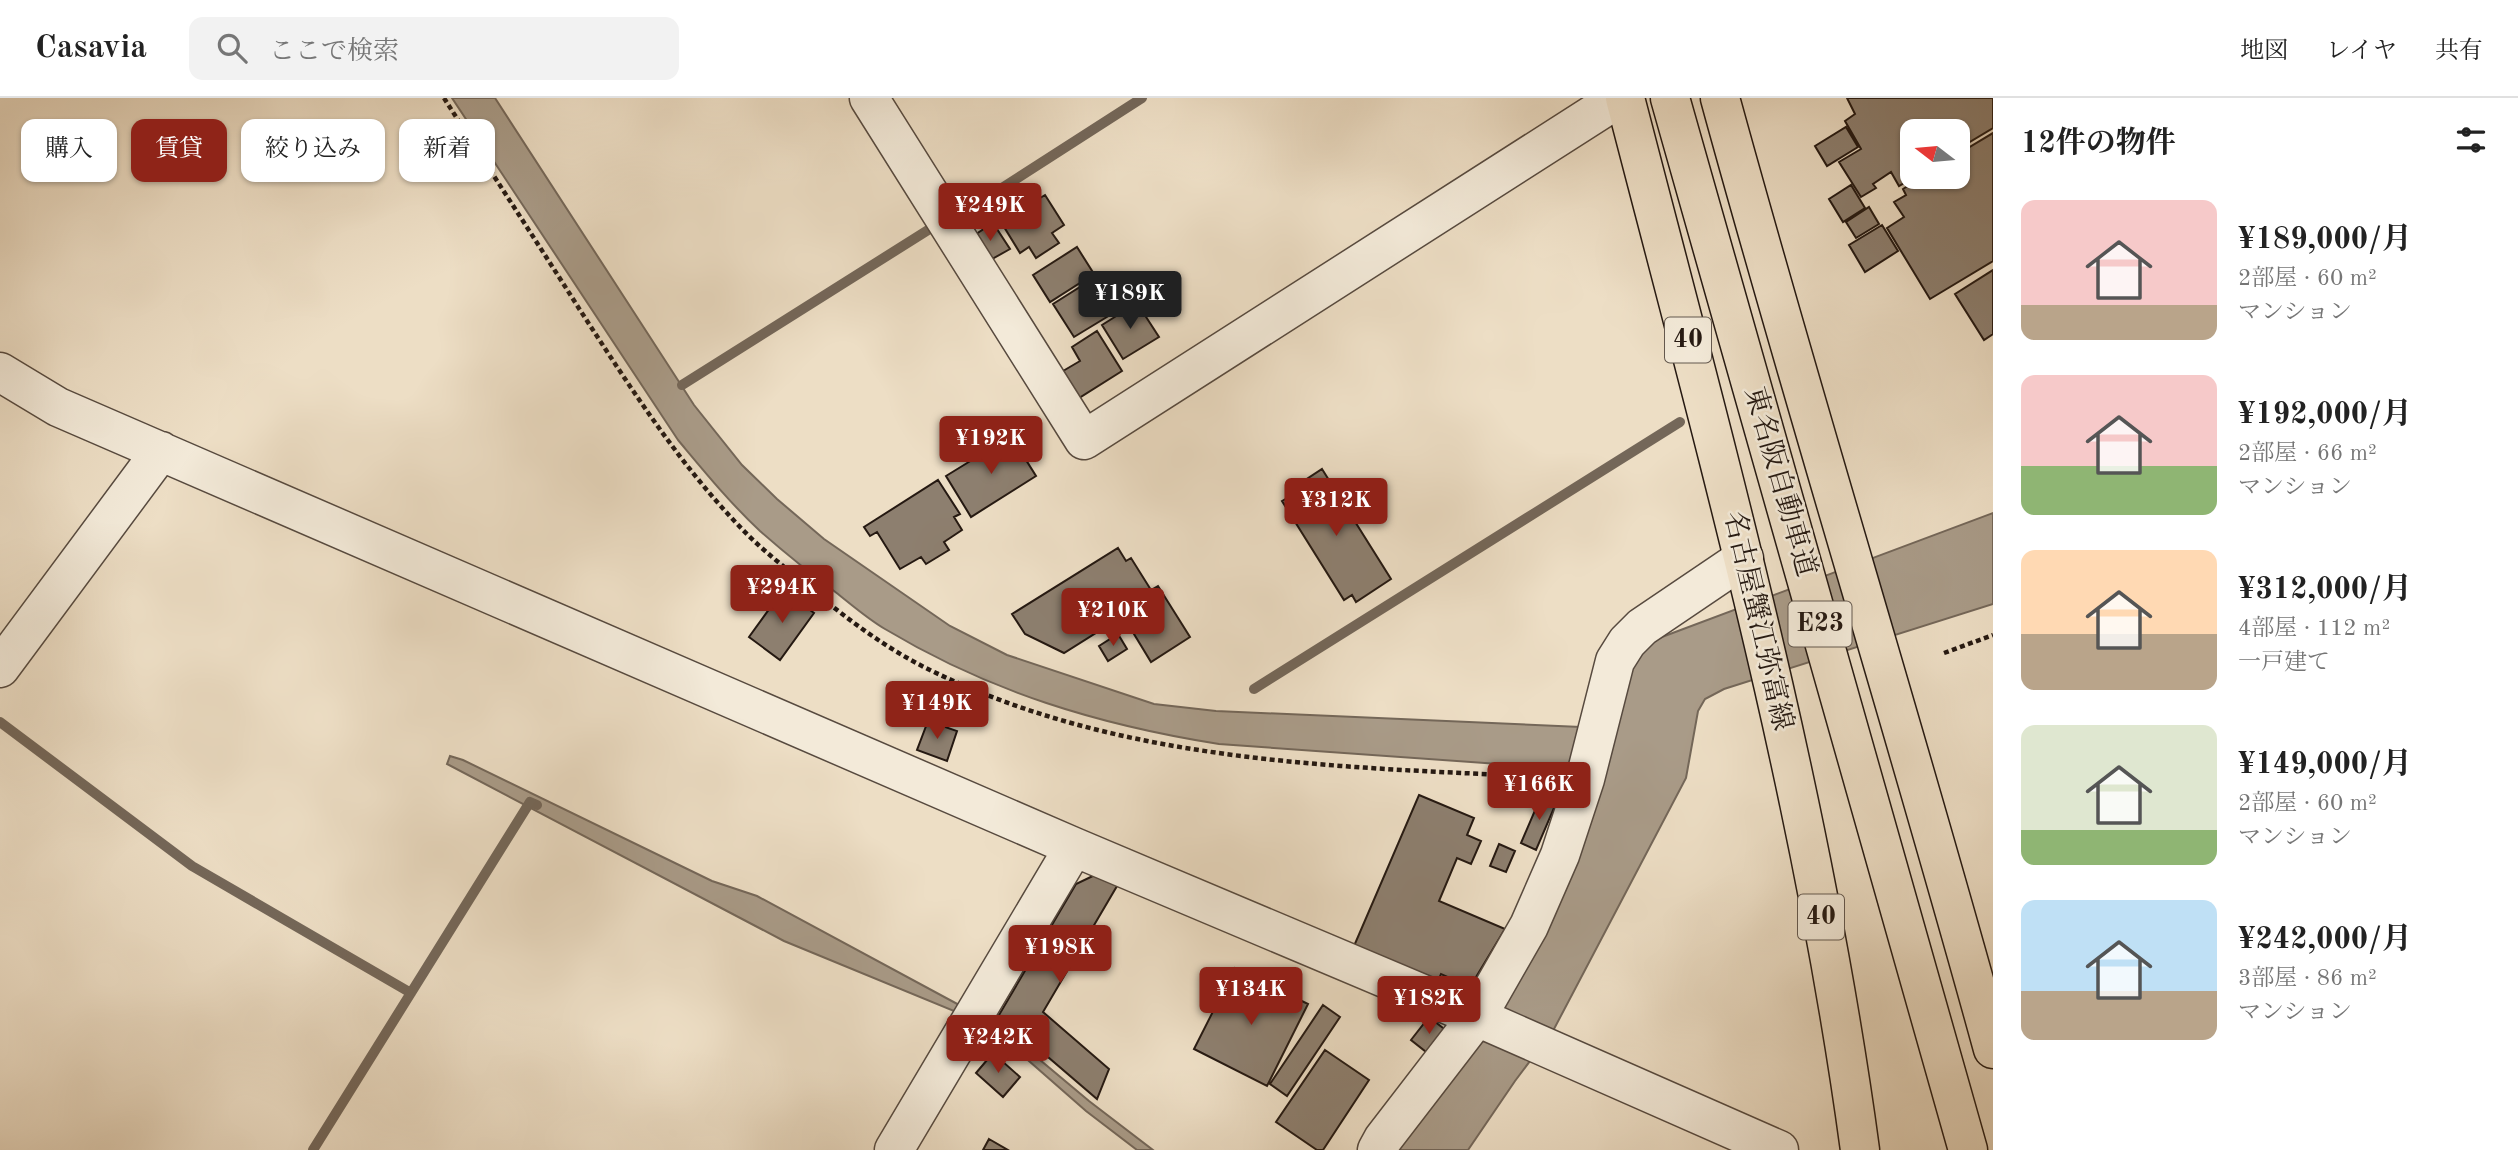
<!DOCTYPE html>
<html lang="ja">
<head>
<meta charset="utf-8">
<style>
	:root { --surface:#fff; --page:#f2f2f2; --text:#222; --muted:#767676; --line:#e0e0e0; --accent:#8f2418 }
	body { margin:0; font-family:"Old Standard TT","Noto Serif JP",serif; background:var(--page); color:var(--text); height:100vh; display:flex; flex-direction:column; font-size:26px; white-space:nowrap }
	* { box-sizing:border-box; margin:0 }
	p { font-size:23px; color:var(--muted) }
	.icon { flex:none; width:38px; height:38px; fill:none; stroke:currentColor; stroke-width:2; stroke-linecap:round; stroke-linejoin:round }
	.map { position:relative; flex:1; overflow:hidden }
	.details { display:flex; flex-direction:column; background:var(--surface); width:525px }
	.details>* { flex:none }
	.banner { position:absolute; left:21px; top:21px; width:665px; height:63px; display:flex; gap:14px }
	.needle { width:46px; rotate:286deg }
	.buttons { position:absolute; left:1900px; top:21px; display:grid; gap:14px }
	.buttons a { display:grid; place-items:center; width:70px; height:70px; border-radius:14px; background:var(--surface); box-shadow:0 2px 5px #0004; font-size:35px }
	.price { position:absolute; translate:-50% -60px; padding:0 16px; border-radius:7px; background:var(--accent); color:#fff; font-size:23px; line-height:46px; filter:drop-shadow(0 2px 4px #0008) }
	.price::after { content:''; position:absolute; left:50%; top:42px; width:21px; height:16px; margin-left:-10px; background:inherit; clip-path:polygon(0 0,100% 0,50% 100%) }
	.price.selected { background:#222; color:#fff }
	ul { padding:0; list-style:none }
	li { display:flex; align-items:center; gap:21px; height:175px; padding:0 28px }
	li span { display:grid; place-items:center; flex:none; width:196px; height:140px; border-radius:14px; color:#555 }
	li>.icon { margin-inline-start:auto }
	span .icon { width:84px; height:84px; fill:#fffc; stroke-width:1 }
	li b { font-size:30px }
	h2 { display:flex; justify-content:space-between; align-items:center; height:84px; padding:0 28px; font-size:30px }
	.tag { padding:0 24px; border-radius:14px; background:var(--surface); box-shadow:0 2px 5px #0004; font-size:24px; line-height:63px }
	.tag.selected { background:var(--accent); color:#fff }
	header { display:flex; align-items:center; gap:42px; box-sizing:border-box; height:98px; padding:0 35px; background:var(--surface); border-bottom:2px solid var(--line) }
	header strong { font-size:33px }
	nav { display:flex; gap:38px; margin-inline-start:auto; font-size:24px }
	.search { width:490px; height:63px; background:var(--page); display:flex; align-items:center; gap:18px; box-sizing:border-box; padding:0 24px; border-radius:14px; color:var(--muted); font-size:26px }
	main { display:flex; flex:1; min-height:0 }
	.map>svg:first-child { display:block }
</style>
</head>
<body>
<header>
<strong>Casavia</strong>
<div class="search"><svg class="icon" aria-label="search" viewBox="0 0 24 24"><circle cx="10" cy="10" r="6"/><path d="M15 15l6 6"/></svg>ここで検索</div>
<nav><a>地図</a><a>レイヤ</a><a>共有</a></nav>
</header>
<main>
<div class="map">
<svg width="1993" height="1052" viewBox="0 0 1993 1052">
	<rect width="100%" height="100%" fill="#eddec5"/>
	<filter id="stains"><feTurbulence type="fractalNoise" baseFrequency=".00286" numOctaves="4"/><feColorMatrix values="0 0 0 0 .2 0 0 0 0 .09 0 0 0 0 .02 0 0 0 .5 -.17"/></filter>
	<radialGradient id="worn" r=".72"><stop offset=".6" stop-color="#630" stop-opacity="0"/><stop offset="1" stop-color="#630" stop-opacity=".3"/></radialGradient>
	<path fill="#a99b88" stroke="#746759" stroke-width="2" d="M452,0H495L694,307L742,367L777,401L824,441L950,528L1007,557L1154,606L1216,613L1581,629L1647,547L1662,539L1993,415V506L1724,591L1705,601L1698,613L1686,680L1554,931L1515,983L1468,1052H1393L1487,934L1569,671L1219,646C1099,627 990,594 885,531C868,521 853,508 838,496C811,476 785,455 760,433C730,405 704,373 678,342Z
		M450,658L463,662L712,783L757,798L961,908L991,921L1089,1003L1153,1052H1137L1086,1013L988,927L784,843L447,666Z"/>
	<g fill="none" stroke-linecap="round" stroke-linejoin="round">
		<path stroke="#746759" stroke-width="10" d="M957,119L1142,0
			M682,287L936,127
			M1254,591L1680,324
			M0,624L192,768L411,895
			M313,1052L530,704L537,707"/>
	</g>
	<path fill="#8d7f6f" stroke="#251912" stroke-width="2" d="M1993,0V30L1958,51V33H1913L1914,79L1899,88L1891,74L1873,86L1876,90L1861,99L1839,64L1861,51L1845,23L1855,16L1847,0Z
		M1846,29L1858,49L1827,68L1815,48Z
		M1993,35V163L1930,201L1887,130L1904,119L1894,104L1906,97L1903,91L1922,79H1958V56Z
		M1851,87L1865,110L1843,124L1829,101Z
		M1045,97L1064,127L1052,135L1059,145L1036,160L1029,149L1020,155L1001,124Z
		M1869,109L1879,126L1856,140L1846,124Z
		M993,125L1010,151L985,165L970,140Z
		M1882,127L1898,153L1865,174L1849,147Z
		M1077,149L1094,176L1050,204L1033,177Z
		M1993,172V236L1984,242L1955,196Z
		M1099,177L1120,211L1074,239L1053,206Z
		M1137,205L1159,239L1123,261L1102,227Z
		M1097,233L1122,273L1079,300L1063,273L1080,263L1072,249Z
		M1011,338L1036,378L971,419L946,378Z
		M1322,371L1391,481L1356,504L1352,497L1344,502L1282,403L1296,395L1293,390Z
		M938,382L960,416L954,419L962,432L944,444L949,452L926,466L921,459L900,471L877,434L870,438L864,429Z
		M1118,450L1126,463L1131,460L1151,492L1158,488L1190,539L1151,564L1123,518L1064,555L1025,536L1012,516Z
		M783,492L814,515L780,562L749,539Z
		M1118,536L1127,551L1108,563L1099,548Z
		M928,623L957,633L947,663L917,652Z
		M1542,696L1557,703L1536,752L1521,745Z
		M1419,697L1474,720L1467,737L1481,743L1471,766L1457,760L1439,803L1505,831L1470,889L1441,876L1438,883L1354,848Z
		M1499,746L1515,753L1506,774L1490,768Z
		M1097,776L1117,788L1043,914L1109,971L1097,1001L999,917L1076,786Z
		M1235,870L1308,906L1267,988L1194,951Z
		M1323,907L1340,919L1287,998L1270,986Z
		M1429,919L1448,934L1430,957L1411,942Z
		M1325,952L1369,982L1323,1052H1317L1276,1024Z
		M993,955L1020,979L1003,999L976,975Z
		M989,1041L1008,1052H983Z"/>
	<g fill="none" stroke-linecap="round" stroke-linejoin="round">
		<defs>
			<path id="minor" d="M869,0L1084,342L1619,0
				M0,274L58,309L1074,749L1477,919L1779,1052
				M0,570L161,353
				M894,1052L1074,749
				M1377,1052L1383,1041L1477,919L1529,828L1560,757L1585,681L1615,563L1627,544L1642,529L1744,460"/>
			<path id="major" d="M1625,0C1715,348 1812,695 1860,1052"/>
			<path id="highway" d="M1670,0L1968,1052
				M1720,0C1807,318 1906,633 1993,951"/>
		</defs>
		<use href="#minor" stroke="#574a3f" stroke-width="41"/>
		<use href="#major" stroke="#251912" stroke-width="41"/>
		<use href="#highway" stroke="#251912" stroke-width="41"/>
		<path stroke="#251912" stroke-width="4.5" stroke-dasharray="5 3.5" stroke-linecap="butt" d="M444,0C489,71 535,141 580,212C630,289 679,366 742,431C758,448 777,463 795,478C836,512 878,546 926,570C1119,666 1339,669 1549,679
			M1944,555L1993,537"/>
		<use href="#minor" stroke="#f3ead9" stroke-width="38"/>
		<use href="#major" stroke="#eddec5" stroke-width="38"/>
		<use href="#highway" stroke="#eddec5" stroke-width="38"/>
	</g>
	<g text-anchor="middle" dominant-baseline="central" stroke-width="5" stroke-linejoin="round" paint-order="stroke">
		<g fill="#f3ead9" stroke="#63584e" stroke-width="2">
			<rect x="1665" y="219.5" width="46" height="45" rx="5"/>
			<rect x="1788.5" y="503.5" width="63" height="45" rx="5"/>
			<rect x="1798" y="796.5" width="46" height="45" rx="5"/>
		</g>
		<g font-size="26" font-weight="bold" fill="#251912">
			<text x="1688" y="242">40</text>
			<text x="1820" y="526">E23</text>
			<text x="1821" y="819">40</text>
		</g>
		<g font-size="28" fill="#251912" stroke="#f3ead9">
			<text transform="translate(1779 384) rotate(74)">東名阪自動車道</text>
			<text transform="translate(1757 523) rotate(77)">名古屋蟹江弥富線</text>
		</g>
	</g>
	<rect width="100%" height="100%" filter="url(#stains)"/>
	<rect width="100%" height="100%" fill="url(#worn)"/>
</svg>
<div class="buttons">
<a><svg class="needle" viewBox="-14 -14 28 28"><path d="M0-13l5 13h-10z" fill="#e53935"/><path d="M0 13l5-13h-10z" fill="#767676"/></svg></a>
</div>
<b class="price" style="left:990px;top:145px">¥249K</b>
<b class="price selected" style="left:1130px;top:233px">¥189K</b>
<b class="price" style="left:991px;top:378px">¥192K</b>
<b class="price" style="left:1336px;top:440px">¥312K</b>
<b class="price" style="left:782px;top:527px">¥294K</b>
<b class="price" style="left:1113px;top:550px">¥210K</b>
<b class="price" style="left:937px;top:643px">¥149K</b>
<b class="price" style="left:1539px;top:724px">¥166K</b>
<b class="price" style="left:1060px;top:887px">¥198K</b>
<b class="price" style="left:1251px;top:929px">¥134K</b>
<b class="price" style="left:1429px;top:938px">¥182K</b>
<b class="price" style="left:998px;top:977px">¥242K</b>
<div class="banner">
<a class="tag">購入</a>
<a class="tag selected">賃貸</a>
<a class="tag">絞り込み</a>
<a class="tag">新着</a>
</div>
</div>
<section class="details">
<h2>12件の物件<svg class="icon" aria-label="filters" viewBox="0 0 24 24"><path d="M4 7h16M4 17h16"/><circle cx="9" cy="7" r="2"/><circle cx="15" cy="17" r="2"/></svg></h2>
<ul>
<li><span style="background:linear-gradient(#f6c9c9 75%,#b9a48a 0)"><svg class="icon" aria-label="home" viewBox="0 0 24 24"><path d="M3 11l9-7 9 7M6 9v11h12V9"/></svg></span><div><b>¥189,000/月</b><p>2部屋 · 60 m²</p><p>マンション</p></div></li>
<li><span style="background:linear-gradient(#f6c9c9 65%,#8fb573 0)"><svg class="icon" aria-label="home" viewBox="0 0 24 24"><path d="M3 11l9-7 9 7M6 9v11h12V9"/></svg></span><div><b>¥192,000/月</b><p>2部屋 · 66 m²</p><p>マンション</p></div></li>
<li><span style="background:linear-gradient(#ffd9b3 60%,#b9a48a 0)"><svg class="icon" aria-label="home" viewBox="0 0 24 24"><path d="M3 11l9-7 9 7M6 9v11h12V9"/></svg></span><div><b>¥312,000/月</b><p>4部屋 · 112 m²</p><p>一戸建て</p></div></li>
<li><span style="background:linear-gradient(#dfe7d0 75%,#8fb573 0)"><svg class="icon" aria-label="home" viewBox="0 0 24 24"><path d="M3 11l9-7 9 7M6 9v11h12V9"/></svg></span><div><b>¥149,000/月</b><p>2部屋 · 60 m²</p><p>マンション</p></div></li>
<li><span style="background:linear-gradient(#bfe0f5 65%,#b9a48a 0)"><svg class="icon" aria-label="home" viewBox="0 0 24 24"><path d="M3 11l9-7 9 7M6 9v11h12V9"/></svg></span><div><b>¥242,000/月</b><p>3部屋 · 86 m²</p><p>マンション</p></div></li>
</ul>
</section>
</main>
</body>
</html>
